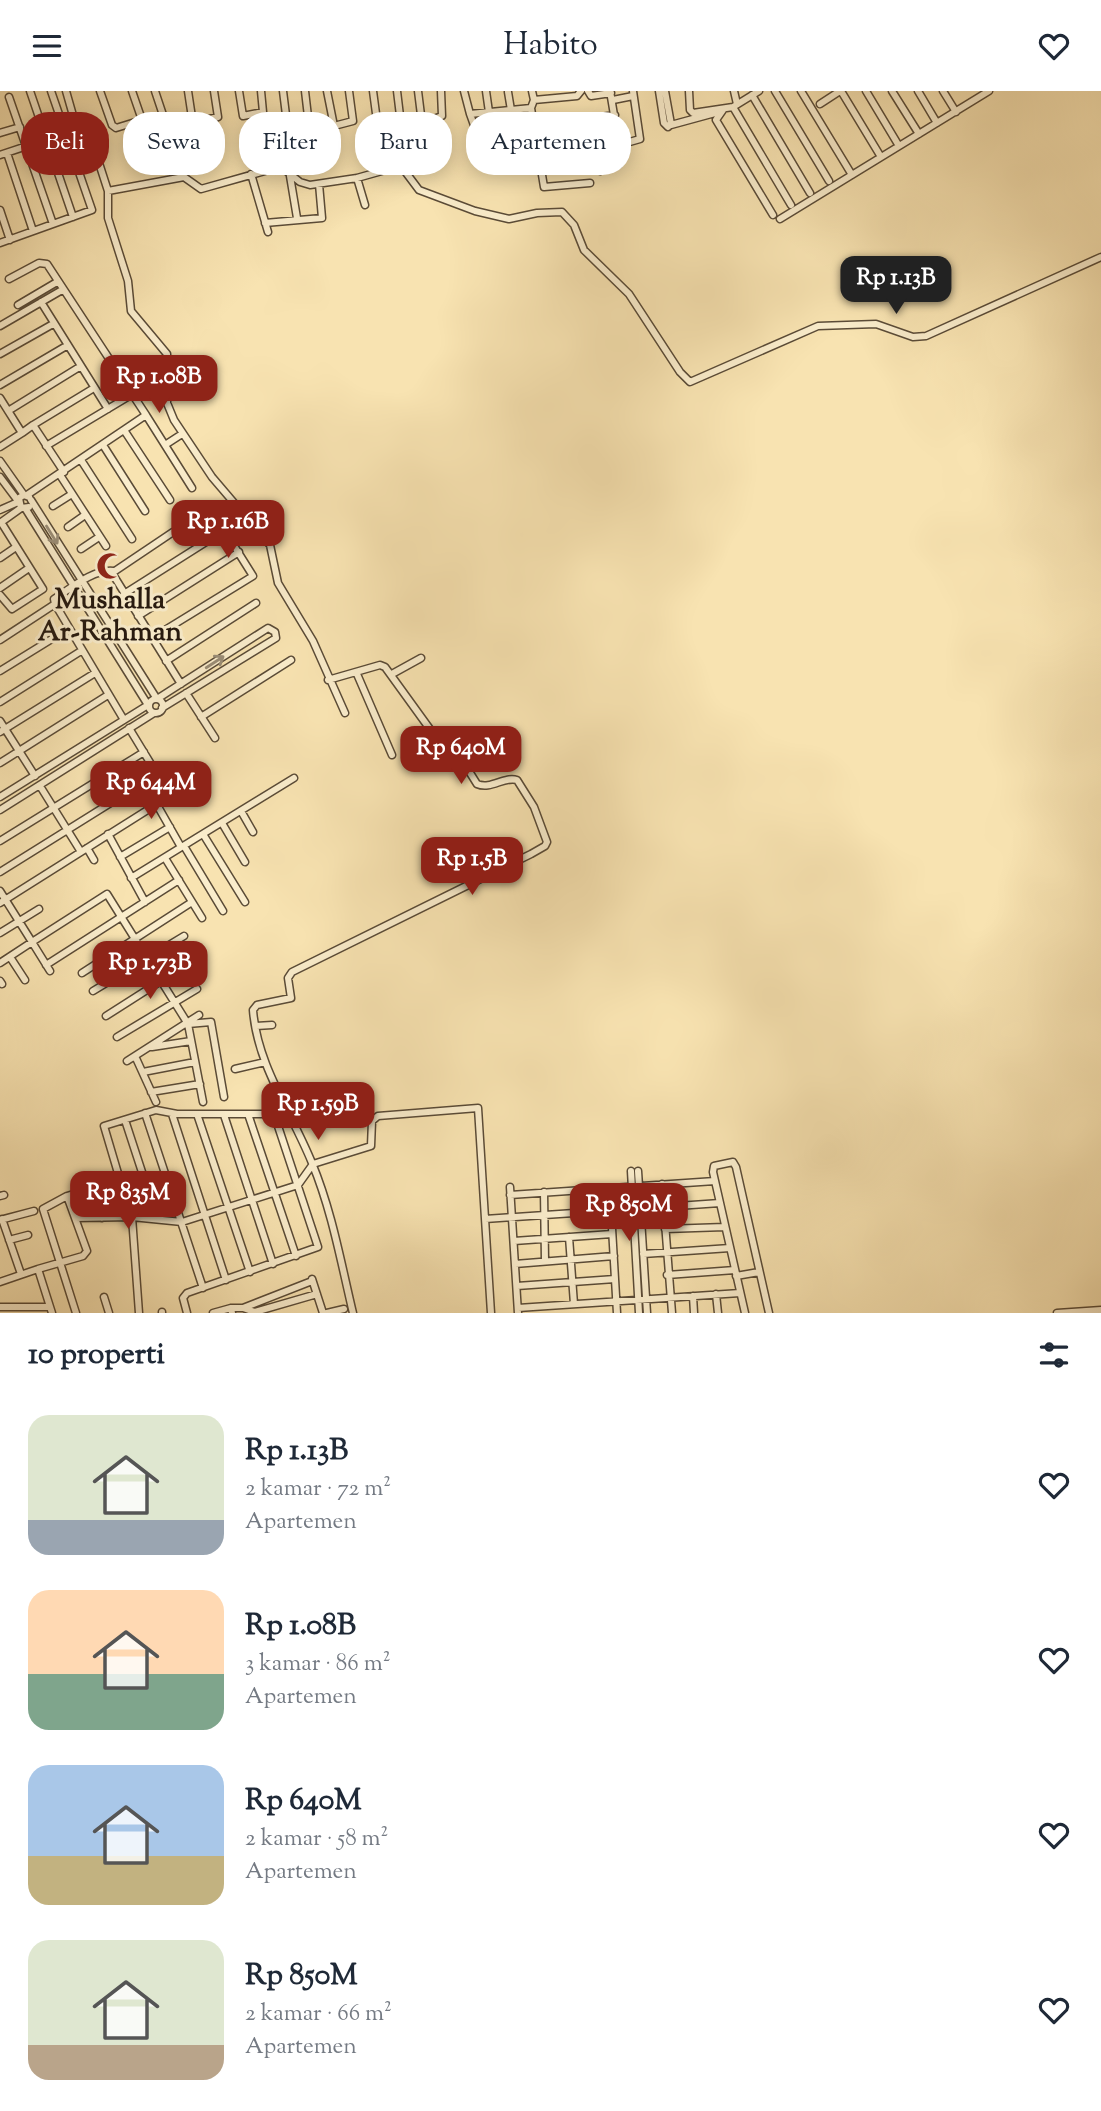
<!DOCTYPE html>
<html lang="id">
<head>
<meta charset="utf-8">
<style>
	:root { --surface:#fff; --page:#f2f2f3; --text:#1f2937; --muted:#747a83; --accent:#8f2418 }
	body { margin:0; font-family:"Sorts Mill Goudy",serif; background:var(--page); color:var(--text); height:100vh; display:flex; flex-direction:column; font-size:26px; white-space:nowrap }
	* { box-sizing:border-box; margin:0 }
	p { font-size:23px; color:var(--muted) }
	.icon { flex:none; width:38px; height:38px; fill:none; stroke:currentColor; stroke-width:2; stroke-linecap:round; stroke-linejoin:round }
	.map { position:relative; height:1222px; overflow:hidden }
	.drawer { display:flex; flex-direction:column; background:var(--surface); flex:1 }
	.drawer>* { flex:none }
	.guide { position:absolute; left:21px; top:21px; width:700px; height:63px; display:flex; gap:14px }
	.price { position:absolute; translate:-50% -60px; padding:0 16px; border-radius:14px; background:var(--accent); color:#fff; font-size:23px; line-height:46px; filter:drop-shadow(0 2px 4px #0008) }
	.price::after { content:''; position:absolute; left:50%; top:42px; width:21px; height:16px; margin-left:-10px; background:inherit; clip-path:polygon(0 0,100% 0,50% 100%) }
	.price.selected { background:#222; color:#fff }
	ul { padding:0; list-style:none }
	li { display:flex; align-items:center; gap:21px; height:175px; padding:0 28px }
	li span { display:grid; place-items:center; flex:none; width:196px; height:140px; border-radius:21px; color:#555 }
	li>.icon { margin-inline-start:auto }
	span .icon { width:84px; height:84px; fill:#fffc; stroke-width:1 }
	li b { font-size:30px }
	h2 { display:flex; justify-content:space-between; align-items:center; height:84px; padding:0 28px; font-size:30px }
	.tag { padding:0 24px; border-radius:28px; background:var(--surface); box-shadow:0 4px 18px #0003; font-size:24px; line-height:63px }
	.tag.selected { background:var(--accent); color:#fff }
	header { display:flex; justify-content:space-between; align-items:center; height:91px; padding:0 28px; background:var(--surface); font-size:32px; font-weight:600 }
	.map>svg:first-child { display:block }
</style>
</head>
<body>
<header><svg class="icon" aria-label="menu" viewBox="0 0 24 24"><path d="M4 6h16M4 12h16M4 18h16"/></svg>Habito<svg class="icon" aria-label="heart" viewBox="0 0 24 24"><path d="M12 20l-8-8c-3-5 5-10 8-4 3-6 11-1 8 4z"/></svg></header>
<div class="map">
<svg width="1101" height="1222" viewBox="0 0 1101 1222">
	<rect width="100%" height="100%" fill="#f8e3b1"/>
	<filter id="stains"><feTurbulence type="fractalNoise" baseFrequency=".00286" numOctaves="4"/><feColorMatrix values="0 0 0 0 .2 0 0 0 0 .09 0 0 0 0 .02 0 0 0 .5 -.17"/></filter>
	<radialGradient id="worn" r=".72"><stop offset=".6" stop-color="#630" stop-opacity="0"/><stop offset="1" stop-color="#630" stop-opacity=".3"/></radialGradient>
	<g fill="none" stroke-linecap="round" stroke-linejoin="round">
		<defs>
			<path id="street" d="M30,0L73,126
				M66,0L80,49L98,69L108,100V127L128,190L131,220L167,263V312L174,329L212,386L270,454L278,492L313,550L345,622
				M100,0L112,34L116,37L142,29L132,0
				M155,0L166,33L172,37L218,26L214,0
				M188,0L193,33
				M239,0L243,25L263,21L261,0
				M283,0L287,32L290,38L309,34L305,0
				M327,0L334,35L353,30L349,0
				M373,0L377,30H400
				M397,0L401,33L404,38L422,32L418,0
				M464,0L470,23L531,17
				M486,0L489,21
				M532,0L534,9L531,17L544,96L590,92
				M588,0L591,5L611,2
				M659,0L664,32L668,36L671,33L665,0
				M689,0L690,19L693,22L733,16L759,0
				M734,0L737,13
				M775,0L829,90
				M801,0L852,84
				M841,0L881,66
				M866,0L899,55
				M892,0L919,43
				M918,0L937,32
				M943,0L956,21
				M508,1L511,19
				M752,4L810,102
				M9,6L53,133
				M534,9L577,5L581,0
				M613,9L633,5
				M820,13L840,0
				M733,16L791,114
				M723,19L716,29L773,124
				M470,23L485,65L539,61
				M594,27L615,24
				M422,32L442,25L441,0
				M671,34L715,22
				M535,36L577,31L586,63
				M0,42L20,36
				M478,47L536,39
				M598,48L618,45
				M619,54L640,48L633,0
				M538,58L583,50
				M7,62L33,140
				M0,64L66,42
				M542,79L580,74
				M600,80L619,73V54L610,0
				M251,83L268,141
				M290,85L297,127
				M357,87L365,114
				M108,100L184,86L201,98L272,78L285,79L300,91L310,94L357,87L396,76L404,79L419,99L475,120L509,128L537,122L562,121L574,134L584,159L629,203L680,281L690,291L818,235L876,233L913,246L926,245L1101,166
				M0,119L10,149
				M780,128L989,0
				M265,132L322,127L319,93
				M0,152L92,119L51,0
				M9,188L39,172L47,173L146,324L27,404
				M41,211L108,318
				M18,214L57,191
				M0,235L62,199
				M0,263L53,233
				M0,294L68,254
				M0,307L22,342L33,334L64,381
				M8,320L81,275
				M146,324L192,397
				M33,334L94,297
				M124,339L170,409
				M103,354L145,420
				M165,354L182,343
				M46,355L131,304
				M0,356L22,342
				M81,369L132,448
				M0,370L24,404
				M60,384L106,455
				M0,386L18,410
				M31,409L157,608L268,537L275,541L276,547L162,617
				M53,415L72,403
				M21,417L19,407L24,404L29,406
				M0,419L18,411
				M0,432L21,417L29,416
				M68,436L85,424
				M173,441L112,482L181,593
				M81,458L99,446
				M0,467L16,456
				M113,480C93,478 70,498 54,508L55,513L124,629
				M0,497L29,477
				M124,503L225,439
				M0,504L12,518L43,498L1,431
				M138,525L239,461
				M152,547L253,485L221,434
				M0,549L55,513
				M166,570L256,512
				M0,580L68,538
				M357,583L392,664
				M392,583L421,567
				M328,589L380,574L385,576L432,641L454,668L467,677L477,693C491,699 504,685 517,689L534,716L547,751L545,755L531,763L292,881L288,887L291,907L257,914L253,919C257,974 292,1022 312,1072C332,1120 341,1172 353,1222
				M186,602L215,647
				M149 615a7 7 0 1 1 14 0a7 7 0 1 1-14 0Z
				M0,611L81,560
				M201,626L291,569
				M0,630L35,685
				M0,641L95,582
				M0,672L108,604
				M144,691L181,756
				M40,695L81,761
				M0,706L148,614L25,417
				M0,719L154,622
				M241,720L253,741
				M222,732L245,771
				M108,743L145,811
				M203,743L245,811
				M0,750L144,661
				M184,755L223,820
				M87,757L94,769
				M120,766L170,736
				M165,767L202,827
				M0,781L157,683L129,637
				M131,787L294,687
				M0,800L32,851L107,803L188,933L203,1011
				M0,812L157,713
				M0,842L39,818
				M10,866L25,889
				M0,872L32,851L50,880
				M46,874L179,789
				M82,882L192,811
				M0,890L2,893
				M93,900L184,845
				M106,925L186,874
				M188,933L211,931L224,1006
				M256,935L272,934
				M117,946L197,898
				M152,956L191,950
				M135,965L156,1011
				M127,970L199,924
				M235,978L265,971
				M143,981L195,971
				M151,1001L200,993
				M145,1022L203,1197
				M172,1023L226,1189
				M197,1023L250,1181
				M248,1023L296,1165
				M224,1024L273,1173
				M125,1029L157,1127
				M631,1080L639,1222
				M638,1080L647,1222
				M120,1089L132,1126L139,1222
				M662,1093L672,1222
				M510,1096L518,1222
				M93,1097L102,1127
				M544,1101L545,1170
				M510,1104L715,1090
				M0,1105L4,1104
				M663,1116L720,1112
				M611,1120L617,1222
				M75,1127L132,1126L182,1131L298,1094L313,1073L371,1055L372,1030L378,1025L478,1017L491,1222
				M2,1128L21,1183
				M485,1128L633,1118
				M0,1129L34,1120
				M665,1138L725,1136
				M569,1146L574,1213
				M9,1149L28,1144
				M514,1150L612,1143
				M643,1163L730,1157
				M515,1173L614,1165
				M667,1184L735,1179
				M736,1185L759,1181
				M312,1188L323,1222
				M0,1191L38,1178
				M517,1195L615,1188
				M716,1203L718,1222
				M693,1205L694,1222
				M104,1206L109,1222
				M0,1216H50
				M243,1217L255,1221L317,1203
				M518,1217L740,1202
				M162,1221V1222
				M52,1222L38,1178L83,1165L87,1160L67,1105
				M76,1222L43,1118L67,1105L120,1089L104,1035L156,1019L177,1023H274L318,1156L187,1202L183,1207L187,1222
				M213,1222L231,1217
				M232,1222L231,1217H243L312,1190
				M327,1222L344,1218
				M745,1222L713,1081L714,1075L733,1071L736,1076L769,1222
				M1057,1222L1101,1219"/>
		</defs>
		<use href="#street" stroke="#5a4b37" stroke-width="9"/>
		<use href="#street" stroke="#faedcc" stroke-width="6"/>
	</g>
	<defs><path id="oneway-shaft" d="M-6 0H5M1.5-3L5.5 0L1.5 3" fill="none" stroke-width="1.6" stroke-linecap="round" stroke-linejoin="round" transform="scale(1.75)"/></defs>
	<g stroke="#9a8d76">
		<use href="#oneway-shaft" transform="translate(52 444) rotate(58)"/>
		<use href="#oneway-shaft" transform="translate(215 571) rotate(-33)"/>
	</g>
	<defs>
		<symbol id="mosque-bare" viewBox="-9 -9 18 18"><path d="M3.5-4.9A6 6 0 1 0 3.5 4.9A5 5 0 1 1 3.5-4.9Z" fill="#8f2418" stroke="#faedcc" stroke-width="2.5" paint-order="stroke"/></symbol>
	</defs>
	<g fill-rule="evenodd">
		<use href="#mosque-bare" x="91" y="456" width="38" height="38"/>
	</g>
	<g text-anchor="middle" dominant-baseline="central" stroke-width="6" stroke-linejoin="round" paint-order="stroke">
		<g font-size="28" font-weight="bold" fill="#25180e" stroke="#faedcc">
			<text x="110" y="510">Mushalla<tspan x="110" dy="32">Ar-Rahman</tspan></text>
		</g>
	</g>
	<rect width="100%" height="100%" filter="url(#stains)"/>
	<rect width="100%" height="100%" fill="url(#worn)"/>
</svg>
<b class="price selected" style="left:896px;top:225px">Rp 1.13B</b>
<b class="price" style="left:159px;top:324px">Rp 1.08B</b>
<b class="price" style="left:228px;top:469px">Rp 1.16B</b>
<b class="price" style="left:461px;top:695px">Rp 640M</b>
<b class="price" style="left:151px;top:730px">Rp 644M</b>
<b class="price" style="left:472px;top:806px">Rp 1.5B</b>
<b class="price" style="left:150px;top:910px">Rp 1.73B</b>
<b class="price" style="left:318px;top:1051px">Rp 1.59B</b>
<b class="price" style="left:128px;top:1140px">Rp 835M</b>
<b class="price" style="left:629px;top:1152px">Rp 850M</b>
<div class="guide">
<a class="tag selected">Beli</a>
<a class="tag">Sewa</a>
<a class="tag">Filter</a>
<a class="tag">Baru</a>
<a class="tag">Apartemen</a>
</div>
</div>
<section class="drawer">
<h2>10 properti<svg class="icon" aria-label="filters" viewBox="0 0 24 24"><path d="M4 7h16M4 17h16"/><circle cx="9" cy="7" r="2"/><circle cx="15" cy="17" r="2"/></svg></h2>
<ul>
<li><span style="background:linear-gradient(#dfe7d0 75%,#9aa5b1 0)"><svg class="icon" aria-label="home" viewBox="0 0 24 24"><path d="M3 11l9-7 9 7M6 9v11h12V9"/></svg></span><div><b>Rp 1.13B</b><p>2 kamar · 72 m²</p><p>Apartemen</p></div><svg class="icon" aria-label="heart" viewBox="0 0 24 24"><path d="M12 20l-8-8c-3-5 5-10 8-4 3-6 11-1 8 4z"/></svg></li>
<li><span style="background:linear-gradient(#ffd9b3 60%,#7fa58c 0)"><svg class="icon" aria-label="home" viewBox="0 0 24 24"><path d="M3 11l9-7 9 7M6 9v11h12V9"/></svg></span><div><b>Rp 1.08B</b><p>3 kamar · 86 m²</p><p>Apartemen</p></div><svg class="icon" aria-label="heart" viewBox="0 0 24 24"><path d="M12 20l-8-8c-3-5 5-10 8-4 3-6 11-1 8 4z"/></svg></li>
<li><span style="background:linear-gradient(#a9c7e8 65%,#c2b280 0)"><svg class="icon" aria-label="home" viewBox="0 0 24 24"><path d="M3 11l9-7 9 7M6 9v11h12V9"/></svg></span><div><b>Rp 640M</b><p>2 kamar · 58 m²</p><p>Apartemen</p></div><svg class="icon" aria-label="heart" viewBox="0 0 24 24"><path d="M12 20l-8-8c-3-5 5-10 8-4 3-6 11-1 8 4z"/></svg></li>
<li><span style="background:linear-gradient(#dfe7d0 75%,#b9a48a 0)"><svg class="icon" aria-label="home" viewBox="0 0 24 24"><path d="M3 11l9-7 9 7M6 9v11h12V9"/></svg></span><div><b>Rp 850M</b><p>2 kamar · 66 m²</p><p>Apartemen</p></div><svg class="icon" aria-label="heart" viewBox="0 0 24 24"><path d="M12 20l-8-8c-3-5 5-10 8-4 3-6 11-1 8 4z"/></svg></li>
</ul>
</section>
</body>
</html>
